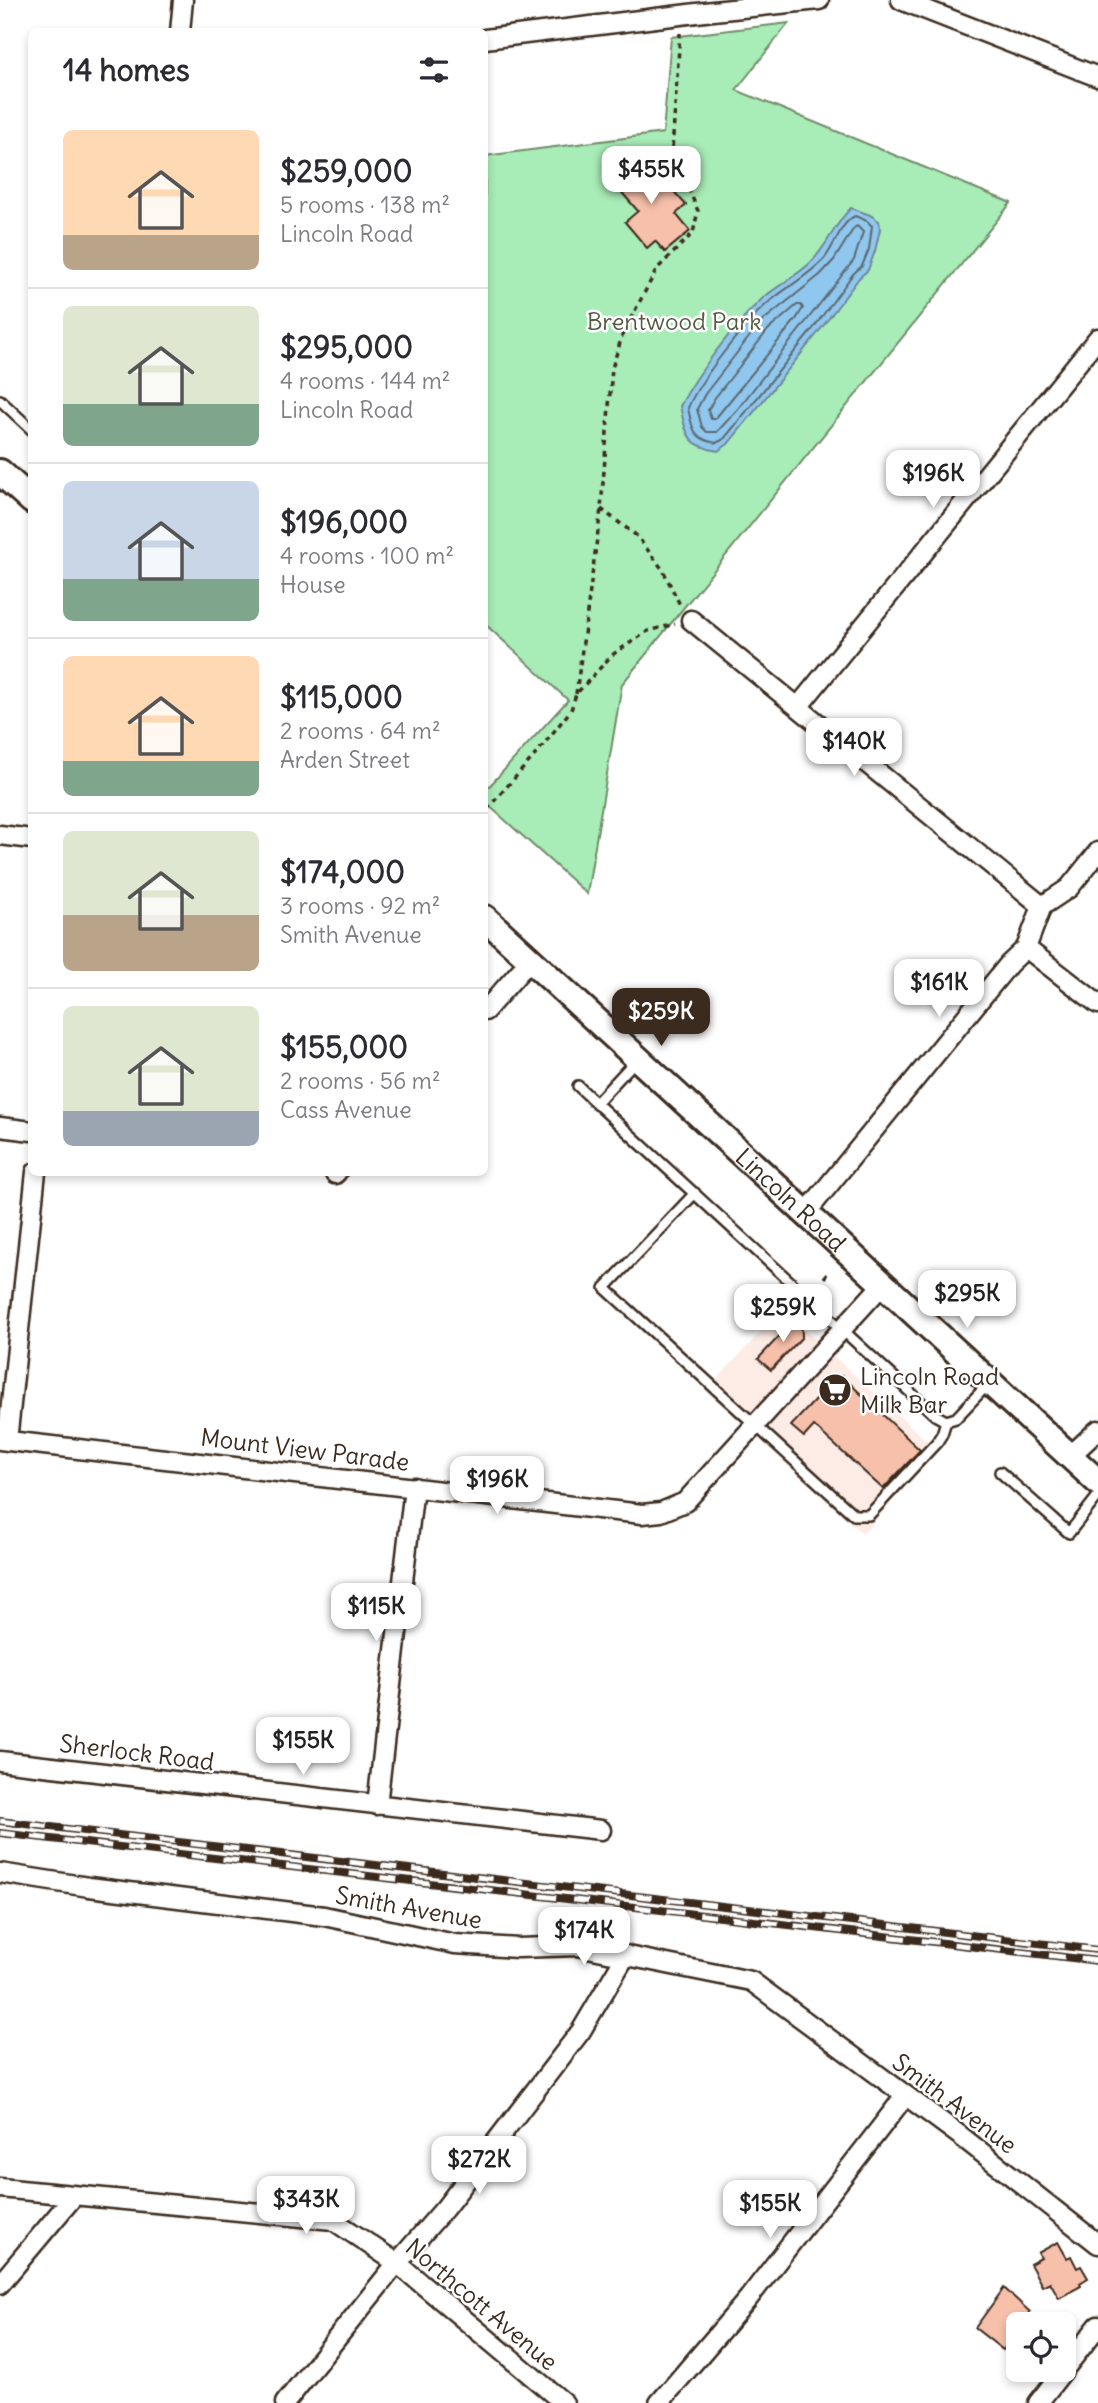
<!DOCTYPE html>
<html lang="en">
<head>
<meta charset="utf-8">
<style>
	:root { --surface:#fff; --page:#f2f2f3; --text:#2b2b33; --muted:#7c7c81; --line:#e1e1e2; --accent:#3b2a1e }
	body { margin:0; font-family:Delius,sans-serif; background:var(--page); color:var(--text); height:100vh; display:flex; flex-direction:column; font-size:26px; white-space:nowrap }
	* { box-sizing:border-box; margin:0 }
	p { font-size:23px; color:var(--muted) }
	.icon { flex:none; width:38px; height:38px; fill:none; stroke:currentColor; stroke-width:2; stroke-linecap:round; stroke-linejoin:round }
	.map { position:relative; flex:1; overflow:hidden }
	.drawer { position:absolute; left:28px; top:28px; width:460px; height:1148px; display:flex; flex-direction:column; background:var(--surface); border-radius:10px; box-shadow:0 4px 10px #0003 }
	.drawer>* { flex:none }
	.buttons { position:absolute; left:1006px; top:2312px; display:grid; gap:14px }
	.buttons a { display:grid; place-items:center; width:70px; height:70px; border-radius:10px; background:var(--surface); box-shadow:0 4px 10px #0003; font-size:35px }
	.price { position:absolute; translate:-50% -60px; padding:0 16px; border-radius:14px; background:#fff; color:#222; font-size:23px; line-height:46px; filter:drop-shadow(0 2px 4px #0008) }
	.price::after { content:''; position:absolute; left:50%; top:42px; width:21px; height:16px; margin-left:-10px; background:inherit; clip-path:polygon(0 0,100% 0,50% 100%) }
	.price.current { background:var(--accent); color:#fff }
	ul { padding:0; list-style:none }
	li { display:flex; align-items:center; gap:21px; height:175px; padding:0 35px }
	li+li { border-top:2px solid var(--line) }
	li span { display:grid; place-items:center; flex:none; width:196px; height:140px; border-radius:10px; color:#555 }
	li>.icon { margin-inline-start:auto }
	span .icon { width:84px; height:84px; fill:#fffc; stroke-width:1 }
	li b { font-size:30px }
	h2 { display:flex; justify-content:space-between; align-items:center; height:84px; padding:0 35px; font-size:30px }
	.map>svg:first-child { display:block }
</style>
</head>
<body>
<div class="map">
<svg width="1098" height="2403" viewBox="0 0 1098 2403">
	<rect width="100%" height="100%" fill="#fff"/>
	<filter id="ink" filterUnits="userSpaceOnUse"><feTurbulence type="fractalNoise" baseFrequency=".0143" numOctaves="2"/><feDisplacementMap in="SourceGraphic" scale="14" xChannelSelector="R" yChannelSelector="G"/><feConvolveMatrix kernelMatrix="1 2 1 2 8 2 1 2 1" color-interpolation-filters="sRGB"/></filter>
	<g filter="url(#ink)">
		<path fill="#fdece6" d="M782,1309L938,1451L863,1534L706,1391Z"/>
		<path fill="#a8ecb7" stroke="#728b6a" stroke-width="2" d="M789,23L736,90L1011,203L622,684L587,894L485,802V791L568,700L485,624V156L663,133L671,37Z"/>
		<path fill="#90c7ee" stroke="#6e889b" stroke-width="2" d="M851,208L870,215L879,221L880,229L875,251L868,270L859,278L817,334L728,444L718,451C686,445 687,435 680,406C699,371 733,326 762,299C777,286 795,277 809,264C827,248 834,224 851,208Z"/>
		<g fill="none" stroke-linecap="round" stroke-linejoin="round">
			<path stroke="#5d6971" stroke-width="2" d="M855,216L867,221L872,226L869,249L862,266L853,274L812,330L724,439L716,443C693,439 692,428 688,408C698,382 747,320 769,302C787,287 808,276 824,259C835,246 840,223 855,216Z
				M857,226L863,232L854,260L737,410L717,432H707L702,427L697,409L705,394L760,323L820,275L834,260L854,228Z
				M797,305H801L803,308L797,318L715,419H711L708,410L714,399L768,330Z"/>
		</g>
		<path fill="#f7c0ab" stroke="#3b2a1e" stroke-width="2" d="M637,155L667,190L670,187L686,205L676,214L690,231L665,252L655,241L647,248L625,222L638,211L610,179Z
			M801,1313L802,1337L771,1370L758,1359Z
			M826,1376H842L920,1450L883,1489L814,1426L804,1437L791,1426L818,1397L817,1395L821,1390L817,1386Z
			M1058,2242L1067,2258L1071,2256L1077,2268L1081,2266L1088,2278L1080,2283L1081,2286L1059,2298L1050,2282L1042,2286L1030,2264L1041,2258L1038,2253Z
			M1004,2288L1030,2312L1018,2324L1012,2336L1013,2337L1003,2350L975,2328Z"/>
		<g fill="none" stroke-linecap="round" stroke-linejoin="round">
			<defs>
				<path id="lane" d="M0,400L32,430
					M637,1059L596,1103L935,1415L946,1421L956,1418L989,1383
					M578,1086L596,1103
					M695,1193L605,1288L854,1515H869L937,1442L942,1434L946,1421
					M1000,1472L1069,1533L1098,1496"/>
				<path id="street" d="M901,0L1098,77
					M180,32L183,0
					M485,39L713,11L819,0
					M691,620L1042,906
					M798,707L1098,338
					M0,835L32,839
					M1026,948L1098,1004
					M485,1011L530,960
					M0,1127L32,1131
					M335,1174L337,1172
					M806,1213L1009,964L1026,948L1042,906L1069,888L1098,852
					M0,1440L642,1514L661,1512L685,1502L883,1284
					M7,1441L36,1172
					M1070,1456L1098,1430
					M0,1761L601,1830
					M377,1805L414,1487
					M0,1873L89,1887L324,1916L455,1944L518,1948L578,1946L751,1981L962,2137L1098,2244
					M0,2188L333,2220L397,2263L564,2403
					M0,2284L74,2196
					M285,2403L397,2263L445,2208L581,2031L626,1955
					M659,2403L748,2299L905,2096
					M1038,2403L1098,2326"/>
				<g id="secondary">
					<path d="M0,472L32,501"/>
					<path id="s1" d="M485,918L1098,1482"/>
				</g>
			</defs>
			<use href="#lane" stroke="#3b2a1e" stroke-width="14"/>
			<use href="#street" stroke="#3b2a1e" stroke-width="23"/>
			<use href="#secondary" stroke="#3b2a1e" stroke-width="30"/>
			<path stroke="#3b2a1e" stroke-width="3.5" stroke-dasharray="5 5" stroke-linecap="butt" d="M601,509L637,536L663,570L681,607
				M576,694L601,509L612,368L623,333L657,269L693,233L698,211L672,150L680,33
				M487,809L536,754L571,710L576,694L612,655L648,631L675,624
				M824,1278L827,1274"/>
			<use href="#lane" stroke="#fff" stroke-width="9"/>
			<use href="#street" stroke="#fff" stroke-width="18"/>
			<use href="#secondary" stroke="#fff" stroke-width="24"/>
			<defs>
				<path id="rail" d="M0,1821L1098,1950
					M0,1833L1098,1961"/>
			</defs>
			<use href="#rail" stroke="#3b2a1e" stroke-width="8"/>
			<use href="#rail" stroke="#fff" stroke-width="5" stroke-dasharray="16" stroke-linecap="butt"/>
		</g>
	</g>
	<defs>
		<symbol id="supermarket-disc" viewBox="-11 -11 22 22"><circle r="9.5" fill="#3b2a1e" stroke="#fff"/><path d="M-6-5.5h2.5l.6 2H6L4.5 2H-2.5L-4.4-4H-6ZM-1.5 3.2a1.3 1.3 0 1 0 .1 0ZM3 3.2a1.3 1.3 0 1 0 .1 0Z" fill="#fff"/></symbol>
	</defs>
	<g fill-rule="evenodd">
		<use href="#supermarket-disc" x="816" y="1371" width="38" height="38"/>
	</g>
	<g text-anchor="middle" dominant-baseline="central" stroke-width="5" stroke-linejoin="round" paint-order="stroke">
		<g font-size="24" fill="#565a44" stroke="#fff">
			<text x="674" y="321">Brentwood Park</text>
		</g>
		<g font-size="24" fill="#3b2a1e" stroke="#fff">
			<text stroke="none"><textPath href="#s1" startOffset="416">Lincoln Road</textPath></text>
			<text transform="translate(305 1449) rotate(7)">Mount View Parade</text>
			<text transform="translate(137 1752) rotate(7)">Sherlock Road</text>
			<text transform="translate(409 1907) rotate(10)">Smith Avenue</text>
			<text transform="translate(955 2103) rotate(37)">Smith Avenue</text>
			<text transform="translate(482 2304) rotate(40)">Northcott Avenue</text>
		</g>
		<g font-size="24" fill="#3b2a1e" stroke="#fff" text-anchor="start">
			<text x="860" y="1376">Lincoln Road<tspan x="860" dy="28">Milk Bar</tspan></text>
		</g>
	</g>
</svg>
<div class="buttons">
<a><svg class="icon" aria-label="locate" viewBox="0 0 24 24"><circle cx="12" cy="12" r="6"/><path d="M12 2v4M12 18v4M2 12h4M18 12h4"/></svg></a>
</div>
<b class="price" style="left:651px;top:206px">$455K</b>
<b class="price" style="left:933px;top:510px">$196K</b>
<b class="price" style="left:854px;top:778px">$140K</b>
<b class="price" style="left:939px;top:1019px">$161K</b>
<b class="price current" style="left:661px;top:1048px">$259K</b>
<b class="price" style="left:967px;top:1330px">$295K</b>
<b class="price" style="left:783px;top:1344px">$259K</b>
<b class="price" style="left:497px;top:1516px">$196K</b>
<b class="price" style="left:376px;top:1643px">$115K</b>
<b class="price" style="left:303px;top:1777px">$155K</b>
<b class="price" style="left:584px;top:1967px">$174K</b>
<b class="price" style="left:479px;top:2196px">$272K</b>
<b class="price" style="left:306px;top:2236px">$343K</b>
<b class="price" style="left:770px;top:2240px">$155K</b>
<section class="drawer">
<h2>14 homes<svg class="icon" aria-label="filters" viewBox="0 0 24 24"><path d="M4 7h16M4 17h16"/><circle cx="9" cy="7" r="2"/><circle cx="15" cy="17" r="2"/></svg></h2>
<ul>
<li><span style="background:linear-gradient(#ffd9b3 75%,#b9a48a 0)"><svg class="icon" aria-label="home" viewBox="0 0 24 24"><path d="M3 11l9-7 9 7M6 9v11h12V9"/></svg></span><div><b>$259,000</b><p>5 rooms · 138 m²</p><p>Lincoln Road</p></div></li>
<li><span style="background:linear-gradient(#dfe7d0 70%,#7fa58c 0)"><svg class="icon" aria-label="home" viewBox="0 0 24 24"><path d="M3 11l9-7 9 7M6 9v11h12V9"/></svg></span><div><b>$295,000</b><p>4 rooms · 144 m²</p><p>Lincoln Road</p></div></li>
<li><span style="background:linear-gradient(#c9d6e8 70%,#7fa58c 0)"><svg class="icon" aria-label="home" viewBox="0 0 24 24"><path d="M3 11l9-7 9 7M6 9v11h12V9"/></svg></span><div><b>$196,000</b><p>4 rooms · 100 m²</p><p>House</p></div></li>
<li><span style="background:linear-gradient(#ffd9b3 75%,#7fa58c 0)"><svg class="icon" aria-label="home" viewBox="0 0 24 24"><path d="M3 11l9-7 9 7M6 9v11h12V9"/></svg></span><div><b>$115,000</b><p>2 rooms · 64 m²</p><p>Arden Street</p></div></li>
<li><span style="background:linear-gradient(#dfe7d0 60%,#b9a48a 0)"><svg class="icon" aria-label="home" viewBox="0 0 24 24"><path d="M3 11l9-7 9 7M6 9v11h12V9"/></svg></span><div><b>$174,000</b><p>3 rooms · 92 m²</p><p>Smith Avenue</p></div></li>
<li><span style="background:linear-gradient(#dfe7d0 75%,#9aa5b1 0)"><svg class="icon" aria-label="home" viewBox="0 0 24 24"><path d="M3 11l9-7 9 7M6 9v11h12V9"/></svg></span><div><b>$155,000</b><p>2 rooms · 56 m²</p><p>Cass Avenue</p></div></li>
</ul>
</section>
</div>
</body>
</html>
